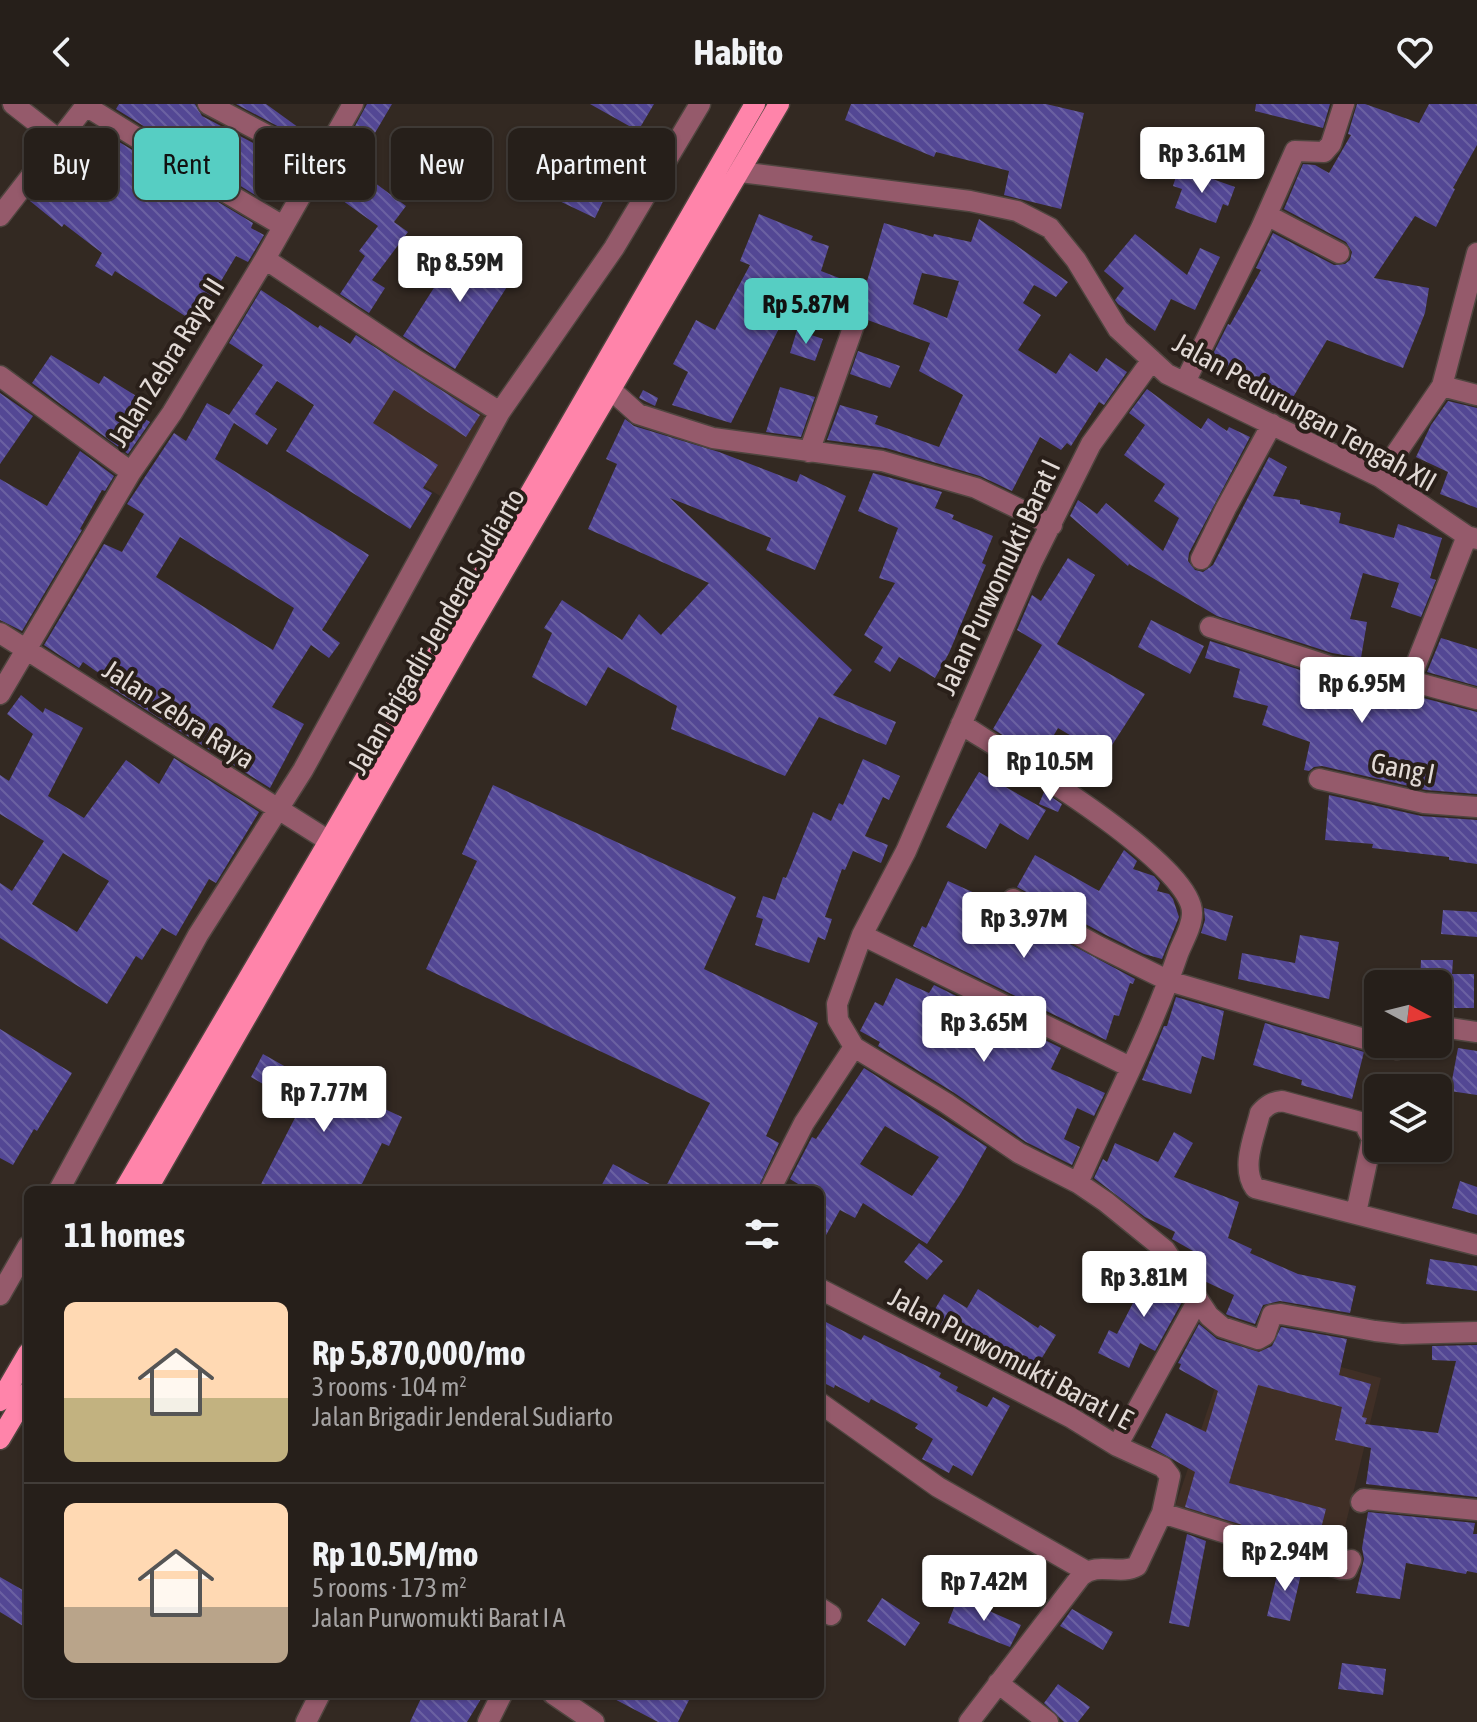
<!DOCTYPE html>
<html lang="en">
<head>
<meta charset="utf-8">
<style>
	:root { --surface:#261f1a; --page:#2e2723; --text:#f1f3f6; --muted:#a4a2a2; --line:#423d39; --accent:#56cec3 }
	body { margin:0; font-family:"Asap Condensed",sans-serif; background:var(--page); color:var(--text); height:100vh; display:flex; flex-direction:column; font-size:30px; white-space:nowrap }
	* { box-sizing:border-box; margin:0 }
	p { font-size:26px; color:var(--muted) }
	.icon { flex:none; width:44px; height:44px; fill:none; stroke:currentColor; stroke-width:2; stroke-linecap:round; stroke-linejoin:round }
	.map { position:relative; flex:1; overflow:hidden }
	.drawer { position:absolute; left:24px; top:1082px; width:800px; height:512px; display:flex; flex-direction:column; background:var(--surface); border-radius:12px; box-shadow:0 2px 6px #0004,0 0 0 2px var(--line) }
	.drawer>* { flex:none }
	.top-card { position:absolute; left:24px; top:24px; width:800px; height:72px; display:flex; gap:16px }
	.needle { width:52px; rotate:97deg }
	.fabs { position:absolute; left:1364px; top:866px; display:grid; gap:16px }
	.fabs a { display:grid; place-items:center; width:88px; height:88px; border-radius:12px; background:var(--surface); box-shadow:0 2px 6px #0004,0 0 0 2px var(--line); font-size:40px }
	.price { position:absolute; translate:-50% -68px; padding:0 18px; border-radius:8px; background:#fff; color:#222; font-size:26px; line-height:52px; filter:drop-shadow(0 2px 4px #0008) }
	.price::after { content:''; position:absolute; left:50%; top:48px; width:24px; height:18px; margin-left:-12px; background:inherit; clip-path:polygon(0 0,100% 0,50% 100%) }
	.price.on { background:var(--accent); color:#111 }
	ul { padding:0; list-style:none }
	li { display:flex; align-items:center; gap:24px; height:200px; padding:0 40px }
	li+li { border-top:2px solid var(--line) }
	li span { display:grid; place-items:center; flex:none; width:224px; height:160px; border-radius:12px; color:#555 }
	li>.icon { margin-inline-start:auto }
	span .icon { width:96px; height:96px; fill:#fffc; stroke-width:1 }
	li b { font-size:34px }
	h2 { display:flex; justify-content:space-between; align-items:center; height:96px; padding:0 40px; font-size:34px }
	.chip { padding:0 28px; border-radius:12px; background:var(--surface); box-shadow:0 2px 6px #0004,0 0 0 2px var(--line); font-size:28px; line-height:72px }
	.chip.on { background:var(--accent); color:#111 }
	header { display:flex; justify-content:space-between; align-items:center; height:104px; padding:0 40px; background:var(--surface); font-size:36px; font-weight:700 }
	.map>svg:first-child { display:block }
</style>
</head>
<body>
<header><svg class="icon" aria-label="back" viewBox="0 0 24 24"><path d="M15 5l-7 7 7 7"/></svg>Habito<svg class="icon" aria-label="heart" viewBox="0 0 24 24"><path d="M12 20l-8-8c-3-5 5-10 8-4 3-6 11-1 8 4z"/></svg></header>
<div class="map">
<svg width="1477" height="1618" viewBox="0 0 1477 1618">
	<defs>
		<pattern id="building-back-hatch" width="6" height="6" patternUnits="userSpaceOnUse" patternTransform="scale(2)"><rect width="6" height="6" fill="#534794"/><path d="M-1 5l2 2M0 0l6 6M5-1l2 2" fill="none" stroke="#6b61a2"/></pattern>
	</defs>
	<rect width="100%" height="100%" fill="#332922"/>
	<path fill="#402f26" d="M415,259L492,307L440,392L329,322L409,267Z
		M1232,1233L1381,1274L1337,1456L1173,1409Z"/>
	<path fill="url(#building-back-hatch)" fill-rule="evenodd" d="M119,0H195L202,12L295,61L278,87L273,83L265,97L116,5Z
		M236,0H266L313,34L309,39Z
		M367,0H392L372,34L354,24Z
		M590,0H654L638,27Z
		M851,0H1046L1084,9L1061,105L1004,91L1009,67L936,48L934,53L845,16Z
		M1256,0H1330L1323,24L1255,7Z
		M1357,0H1365L1419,19L1429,0H1477V41L1453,84L1455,85L1436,123L1415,112L1374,174L1429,184L1425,209L1403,264L1327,236L1292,295L1242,266L1238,272L1210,256L1228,220L1230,221L1261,166L1256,164L1273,129L1334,161L1345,160L1350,156L1352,148L1346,138L1284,105L1303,60L1315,61L1329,69L1351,31L1348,30Z
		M533,22L619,64L595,114L509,73Z
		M84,26L96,33L101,27L253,119L251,124L264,131L248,158L236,152L196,219L115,167L112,172L95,162L102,149L64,120L62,123L30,97Z
		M1179,63L1235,83L1228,102L1223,100L1216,119L1175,104L1182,85L1173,82Z
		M359,67L406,102L394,118L408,128L372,176L385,184L369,209L340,190L365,152L359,147L378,122L339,94Z
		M759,110L813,132L811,136L829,142L821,167L865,184L884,119L933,133L934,130L971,138L979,115L1068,178L1056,193L1034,181L1023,199L1041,211L1018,246L1056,270L1070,249L1097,268L1106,254L1127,268L1104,301L1099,298L1071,342L1067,339L1061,346L1040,333L1012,387L980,372L886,344L827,336L840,301L878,312L875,320L939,343L963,291L919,267L930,239L865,215L859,209H850L797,189L731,319L672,301L688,268L673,260L696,216L715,226L750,161L740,157ZM922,169L959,177L947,214L913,200Z
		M1135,130L1187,171L1200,144L1220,153L1195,206L1171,195L1155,227L1118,200L1115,196L1124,184L1104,167Z
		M466,134L517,167L455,265L403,232Z
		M261,186L318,224L320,221L350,240L356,231L480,311L466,333L394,286L373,319L438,361L423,384L432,389L410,425L286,347L314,301L277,277L255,310L277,325L267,341L234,319L215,355L369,451L322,526L340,539L329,554L311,541L272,603L304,620L270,684L110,583L113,579L83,558L79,564L44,541L104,440L122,448L144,410L127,400L174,329L186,337L207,299L229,311L263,261L229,239ZM180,433L294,504L273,546L156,473Z
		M797,226L823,235L815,257L790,249Z
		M858,247L900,262L890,284L850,270Z
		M51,251L99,280L104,272L146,298L138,311L150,318L128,350L32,279Z
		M780,283L815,293L801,333L766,328Z
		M1147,285L1201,325L1208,314L1227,327L1229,323L1250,333L1189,449L1188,457L1195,466L1203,468L1213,461L1269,353L1287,363L1273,392L1300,396V400L1341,409L1339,419L1394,434L1398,420L1442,434L1430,474L1436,476L1421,513L1391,503L1399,479L1363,469L1350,515L1367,518L1361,554L1332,549L1217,512L1129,460L1128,462L1070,412L1078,396L1097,410L1106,399L1163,447L1179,414L1154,397L1165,380L1124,351L1145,321L1129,309Z
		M643,286L658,294L655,302L639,294Z
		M0,289L33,312L0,360Z
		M1448,297L1477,304V404L1440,390L1448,368L1416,353L1431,321Z
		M625,315L634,322L719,348L797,378L800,370L846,392L815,466L766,446L771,434L670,394L852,566L833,591L896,618L886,641L819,613L785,672L671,625L677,602L608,563L586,602L532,573L552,529L544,524L562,496L622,536L639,510L661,531L709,479L588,425L617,360L606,355Z
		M80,347L114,372L105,387L102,386L80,425L82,426L22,527L0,516V375L47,402Z
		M873,369L942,388L935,404L954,411L952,415L993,432L982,459L986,461L975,487L949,549L935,574L899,553L890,568L874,558L883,543L864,531L895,479L879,474L898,424L858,407Z
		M1068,454L1095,471L1057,540L1145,590L1105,652L1058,624L1040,655L993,625L1042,541L1017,526L1032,491L1041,497Z
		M1151,516L1204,542L1190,570L1138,543Z
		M1441,534L1477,545V582L1427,568Z
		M1210,537L1325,574L1404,589L1477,608V690L1426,686L1322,662L1314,663L1309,667L1304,666L1310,638L1262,621L1268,602L1233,593L1240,565L1205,554Z
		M21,591L43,609L45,604L83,624L48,692L84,714L126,656L159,680L174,654L259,708L216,779L209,775L176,832L162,824L142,856L136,852L107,900L0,834V779L12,787L44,737L0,710V671L9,677L33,630L7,610ZM63,749L109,777L77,828L32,800Z
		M863,655L900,672L889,696L883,693L865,732L888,741L881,759L853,747L845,766L842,765L825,813L832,815L825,836L818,833L809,859L755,841L763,815L756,813L763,792L775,796L783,773L786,774L813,708L831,717L839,699L843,701Z
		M979,668L1046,706L1028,736L1000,719L986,745L946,723Z
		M493,681L736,793L704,865L818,919L766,1032L779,1039L757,1086H664L710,999L426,865L477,757L462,750Z
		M1044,688L1062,700L1058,708L1039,700Z
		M1329,691L1421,712L1477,716V760L1449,756V753L1372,744L1373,740L1325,736Z
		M1124,746L1137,757L1133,765L1154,772L1160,779L1157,787L1169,790L1173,795L1179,813L1162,855L1144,850L1104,830L1017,783L1035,751L1099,787Z
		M948,777L988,795L990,791L1000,795L1007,806L1135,875L1133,880L1130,879L1119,912L1114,911L1106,936L913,842L922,822L926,824Z
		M1204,804L1233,812L1226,837L1201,829L1205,816Z
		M1443,806L1477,808V833L1441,830Z
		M1300,831L1339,838L1329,895L1238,875L1242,849L1295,859Z
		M1421,856H1453L1452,870H1474V904H1438V880H1420Z
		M896,874L929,889L934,881L1061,944L1051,965L1105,989L1094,1012L1077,1004L1064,1035L1080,1043L1072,1061L1026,1038L953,988L878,942L880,938L860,927L875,898L883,902Z
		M1176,893L1224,907L1214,956L1202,952L1191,990L1142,976L1164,922H1167Z
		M1265,919L1364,948L1352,995L1301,981L1302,976L1253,961Z
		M0,925L72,969L37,1027L34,1025L13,1061L0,1054Z
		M1458,944L1477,947V991L1450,987Z
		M263,950L309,976L311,971L402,1013L389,1042L382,1039L359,1086H258L301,1002L251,973Z
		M864,964L987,1043L961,1089L927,1140L863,1099L855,1114L840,1106L820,1142V1086H808L790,1075L812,1033L816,1035ZM885,1022L939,1053L912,1092L860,1060Z
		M1174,1028L1193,1039L1174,1073L1239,1098L1228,1134L1252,1145L1250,1149L1298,1170L1356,1182L1350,1209L1280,1197L1263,1201L1255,1220L1228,1211L1226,1210L1234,1191L1200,1175L1188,1157L1193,1147L1172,1135L1175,1128L1145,1113L1094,1074L1103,1055L1107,1058L1115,1039L1158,1058Z
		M613,1060L661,1086H599Z
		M1460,1077L1477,1083V1111L1452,1104Z
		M919,1139L943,1157L927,1176L904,1158Z
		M1430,1155L1477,1162V1187L1426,1180Z
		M1147,1164L1169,1175L1183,1196L1155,1247L1140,1239L1129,1264L1098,1249L1109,1226L1117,1230L1134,1197L1130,1195Z
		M978,1185L1038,1224L1040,1221L1056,1231L1032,1270L982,1238L979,1243L929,1215L944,1190L967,1204Z
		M820,1215L861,1236L864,1231L941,1269L939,1273L958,1283L956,1287L987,1303L993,1293L1010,1302L972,1372L953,1361L949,1369L922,1355L933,1335L915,1324L918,1320L871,1295L869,1299L835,1281L834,1284L820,1277Z
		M1199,1220L1217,1235L1259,1248L1272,1242L1281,1223L1347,1235L1339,1271L1371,1280L1362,1313L1367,1314L1365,1320L1438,1329L1456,1257L1432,1256V1242L1477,1241V1393L1366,1380L1371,1344L1335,1336L1342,1303L1258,1281L1229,1379L1326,1405L1316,1444L1185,1403L1195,1368L1151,1343L1166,1309L1206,1328L1218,1287L1179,1265L1181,1260L1178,1259Z
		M1368,1408L1475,1419L1473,1430H1477V1469L1467,1467L1466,1470L1406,1459L1400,1495L1356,1489L1364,1455L1362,1444Z
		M1187,1430L1206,1437L1189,1523L1169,1519Z
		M1280,1459L1302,1466L1290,1517L1267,1512Z
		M0,1473L28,1489V1525L0,1508Z
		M958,1493L1021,1521L1010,1543L948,1519Z
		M882,1494L920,1519L905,1542L867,1517Z
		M1072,1505L1113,1528L1103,1546L1060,1522Z
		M1342,1559L1386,1565L1383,1591L1338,1585Z
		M1058,1580L1090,1603L1078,1618H1064L1044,1599Z
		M423,1590H484L467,1618H410Z
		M605,1590H692L678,1618H658Z"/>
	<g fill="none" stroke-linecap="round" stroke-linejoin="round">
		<defs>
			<path id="minor" d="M13,0L59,36
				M208,0L320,59
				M86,2L205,76L283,122
				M740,68L970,97L1017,107L1050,124L1076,156L1118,225L1167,270L1380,373L1467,432L1477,435
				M1267,111L1339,149
				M0,112L87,0
				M265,155L413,254L500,308
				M1152,256L1091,340L1032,458L906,747L862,831L837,900L838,916L854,943L946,999L1019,1049L1078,1079L1106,1098L1165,1146L1209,1212L1222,1223L1258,1235L1265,1231L1272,1211L1281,1210L1375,1227L1402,1230L1477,1228
				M0,272L131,368
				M1185,278L1261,124L1295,47L1324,48L1331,40L1344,0
				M1442,282L1477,291
				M610,285L638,310L713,334L882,357L976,384L1052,421
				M809,348L854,221
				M1380,373L1442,282L1477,149
				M1201,455L1226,404L1272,320
				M1210,523L1329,562L1407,576L1415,563L1467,432
				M0,529L329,737
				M1407,576L1477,595
				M0,590L131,368L172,309L265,155L353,0
				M961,620C1004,648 1195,760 1192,810C1192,823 1182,839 1178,850C1151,929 1111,1003 1078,1079
				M1319,675L1424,699L1477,703
				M1013,795L1098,842L1169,877L1378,939
				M862,831L1130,963
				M1449,924L1477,928
				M1381,940L1397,945
				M59,1086L198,831L303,666L500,308L614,144L700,0
				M770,1086L804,1019L854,943
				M1356,1109L1372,1035L1364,1019L1282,997C1272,998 1267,1001 1260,1009C1255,1031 1240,1063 1255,1084L1477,1141
				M820,1185L1070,1313L1117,1342L1163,1363L1170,1372L1162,1409L1137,1462C1119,1472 1098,1457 1081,1472L969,1618
				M0,1191L28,1142
				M820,1299L938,1383L1086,1467
				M1117,1342L1198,1196
				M1361,1398L1364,1395L1477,1406
				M1162,1409L1341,1465H1347L1351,1456
				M820,1504L831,1511
				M998,1579L1048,1618
				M553,1590L594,1618
				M306,1618L320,1590
				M488,1618L502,1590"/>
			<path id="major" d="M124,1086L329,737L755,0
				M147,1086L463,536L779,0
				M0,1297L28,1249
				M0,1335L28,1288"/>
		</defs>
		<use href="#minor" stroke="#4f453f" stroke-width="23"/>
		<use href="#major" stroke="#4f453f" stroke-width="23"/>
		<use href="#minor" stroke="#955a6b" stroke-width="20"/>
		<use href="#major" stroke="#ff84aa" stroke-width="20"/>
	</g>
	<g text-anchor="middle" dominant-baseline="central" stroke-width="8" stroke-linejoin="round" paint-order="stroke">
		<g font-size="28" fill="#e2dad6" stroke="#291f19">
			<text transform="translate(166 258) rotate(-58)">Jalan Zebra Raya II</text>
			<text transform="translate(1305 308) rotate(29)">Jalan Pedurungan Tengah XII</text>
			<text transform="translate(998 473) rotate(-65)">Jalan Purwomukti Barat I</text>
			<text transform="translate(436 527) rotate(-60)">Jalan Brigadir Jenderal Sudiarto</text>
			<text transform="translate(179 610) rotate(33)">Jalan Zebra Raya</text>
			<text transform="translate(1403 664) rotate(11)">Gang I</text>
			<text transform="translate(1011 1254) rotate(28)">Jalan Purwomukti Barat I E</text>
		</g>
	</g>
</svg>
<div class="fabs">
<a><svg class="needle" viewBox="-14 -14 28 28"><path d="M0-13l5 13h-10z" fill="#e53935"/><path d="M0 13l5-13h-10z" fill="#a4a2a2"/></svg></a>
<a><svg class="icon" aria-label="layers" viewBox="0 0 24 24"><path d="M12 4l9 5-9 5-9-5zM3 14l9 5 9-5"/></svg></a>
</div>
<b class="price" style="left:1202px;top:91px">Rp 3.61M</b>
<b class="price" style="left:460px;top:200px">Rp 8.59M</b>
<b class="price on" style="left:806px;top:242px">Rp 5.87M</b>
<b class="price" style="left:1362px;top:621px">Rp 6.95M</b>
<b class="price" style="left:1050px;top:699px">Rp 10.5M</b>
<b class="price" style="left:1024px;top:856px">Rp 3.97M</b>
<b class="price" style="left:984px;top:960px">Rp 3.65M</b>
<b class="price" style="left:324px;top:1030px">Rp 7.77M</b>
<b class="price" style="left:1144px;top:1215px">Rp 3.81M</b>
<b class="price" style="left:1285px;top:1489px">Rp 2.94M</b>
<b class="price" style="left:984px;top:1519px">Rp 7.42M</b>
<div class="top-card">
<a class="chip">Buy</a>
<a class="chip on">Rent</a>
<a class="chip">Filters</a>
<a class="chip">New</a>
<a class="chip">Apartment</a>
</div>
<section class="drawer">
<h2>11 homes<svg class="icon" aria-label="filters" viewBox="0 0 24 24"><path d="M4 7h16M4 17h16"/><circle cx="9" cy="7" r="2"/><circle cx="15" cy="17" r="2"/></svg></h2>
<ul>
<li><span style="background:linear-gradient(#ffd9b3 60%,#c2b280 0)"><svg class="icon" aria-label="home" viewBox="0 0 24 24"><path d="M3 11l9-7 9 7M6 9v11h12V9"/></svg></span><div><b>Rp 5,870,000/mo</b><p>3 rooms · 104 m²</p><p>Jalan Brigadir Jenderal Sudiarto</p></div></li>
<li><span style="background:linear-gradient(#ffd9b3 65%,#b9a48a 0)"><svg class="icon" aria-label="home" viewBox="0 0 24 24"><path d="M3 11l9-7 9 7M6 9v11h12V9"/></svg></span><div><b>Rp 10.5M/mo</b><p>5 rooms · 173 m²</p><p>Jalan Purwomukti Barat I A</p></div></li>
</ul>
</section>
</div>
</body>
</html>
